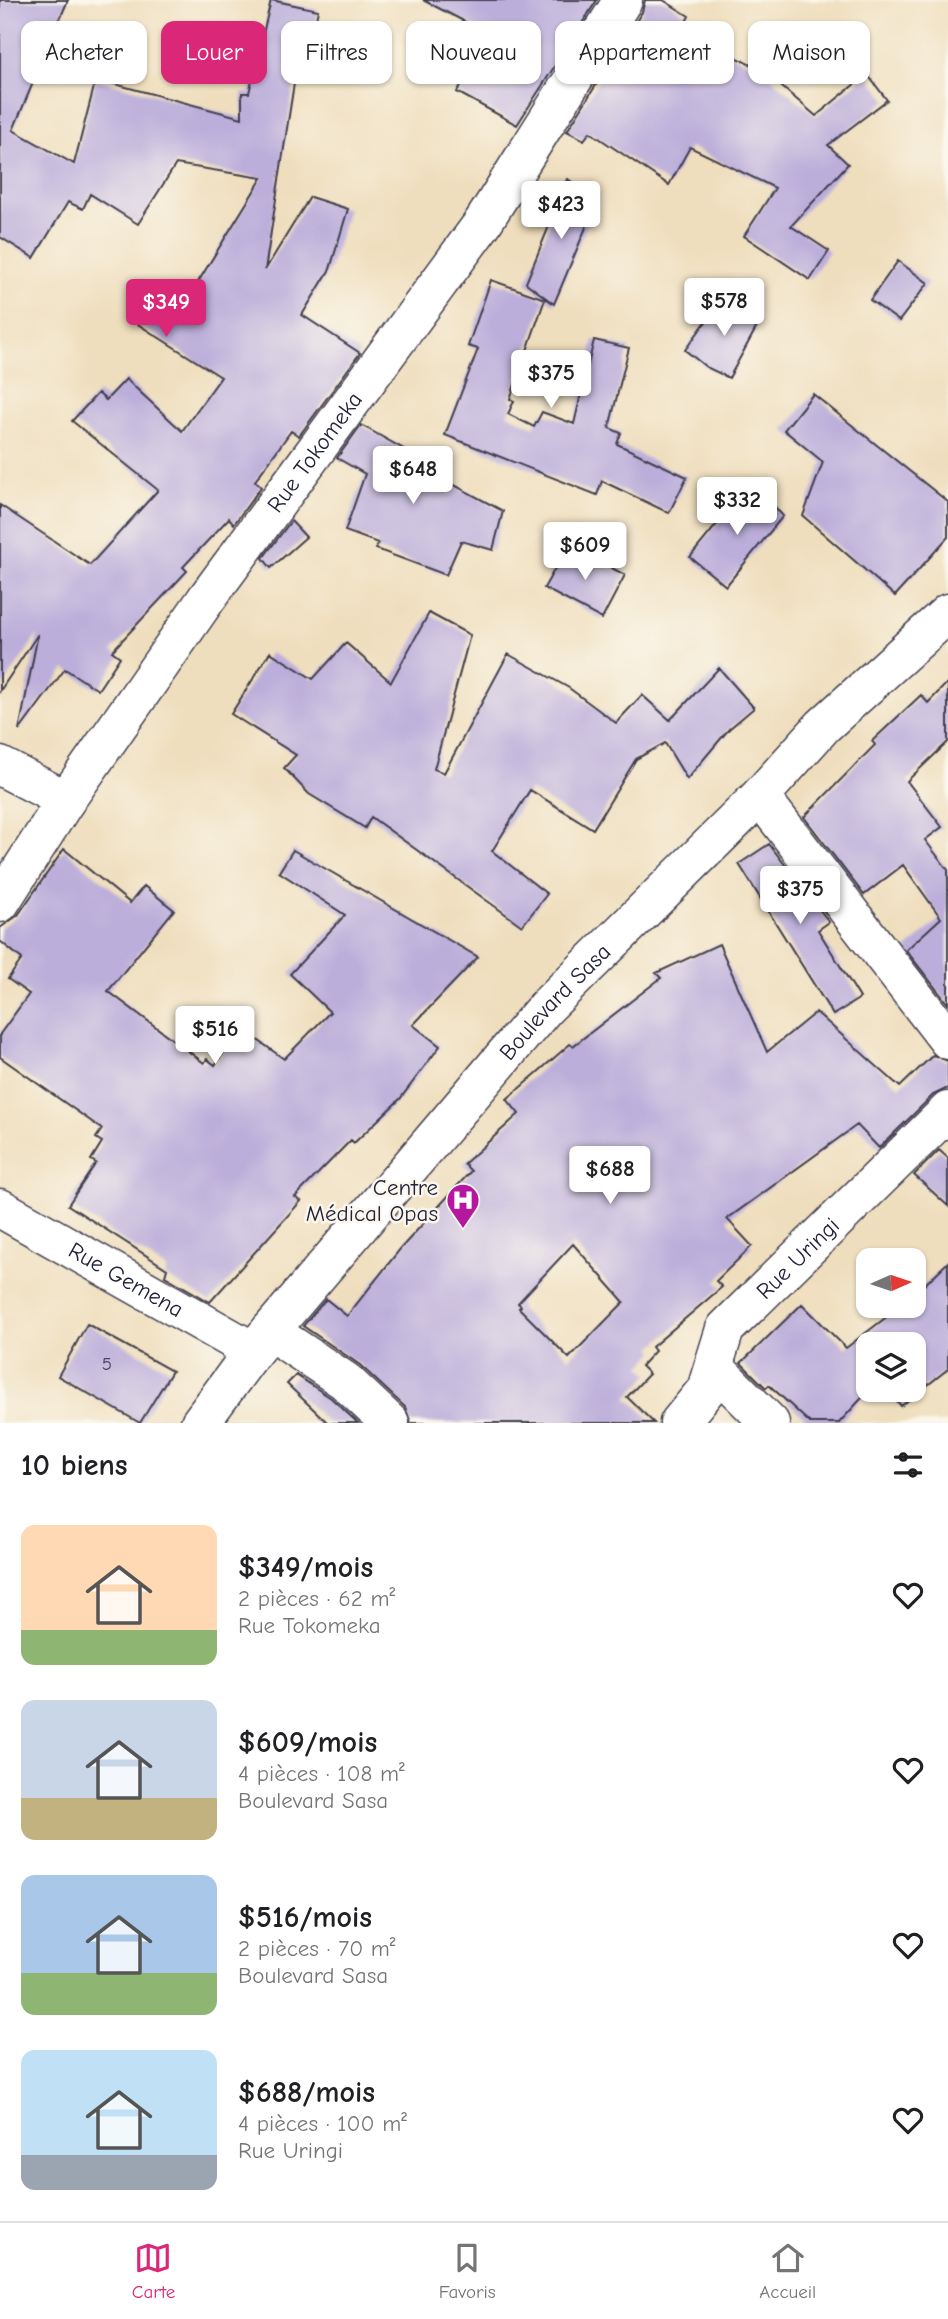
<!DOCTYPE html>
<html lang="fr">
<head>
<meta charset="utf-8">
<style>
	:root { --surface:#fff; --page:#f6f6f6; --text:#202124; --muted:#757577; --line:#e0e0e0; --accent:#db2777 }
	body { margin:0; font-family:"Comic Neue",sans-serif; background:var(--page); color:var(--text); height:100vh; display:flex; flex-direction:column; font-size:26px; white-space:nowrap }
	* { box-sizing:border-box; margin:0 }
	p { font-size:23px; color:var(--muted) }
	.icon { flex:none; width:38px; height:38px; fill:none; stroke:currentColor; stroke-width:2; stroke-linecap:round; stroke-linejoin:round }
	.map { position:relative; height:1423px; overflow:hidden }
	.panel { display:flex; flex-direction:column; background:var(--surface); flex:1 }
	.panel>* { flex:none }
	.top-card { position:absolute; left:21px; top:21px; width:906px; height:63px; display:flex; gap:14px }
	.needle { width:46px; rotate:87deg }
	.controls { position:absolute; left:856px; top:1248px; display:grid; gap:14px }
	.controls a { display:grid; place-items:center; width:70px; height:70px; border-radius:14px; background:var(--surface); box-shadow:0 2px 5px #0004; font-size:35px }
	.price { position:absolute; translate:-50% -60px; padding:0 16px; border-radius:7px; background:#fff; color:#222; font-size:23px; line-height:46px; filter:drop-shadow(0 2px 4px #0008) }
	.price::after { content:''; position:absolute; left:50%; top:42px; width:21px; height:16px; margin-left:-10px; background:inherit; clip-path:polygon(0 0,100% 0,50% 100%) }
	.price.current { background:var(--accent); color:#fff }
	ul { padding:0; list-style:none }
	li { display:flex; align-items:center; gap:21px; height:175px; padding:0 21px }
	li span { display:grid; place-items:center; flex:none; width:196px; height:140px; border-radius:14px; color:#555 }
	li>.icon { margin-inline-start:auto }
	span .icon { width:84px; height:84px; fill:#fffc; stroke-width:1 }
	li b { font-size:30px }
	h2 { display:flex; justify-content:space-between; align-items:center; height:84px; padding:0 21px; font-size:30px }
	.tag { padding:0 24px; border-radius:14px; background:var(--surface); box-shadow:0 2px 5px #0004; font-size:24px; line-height:63px }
	.tag.current { background:var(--accent); color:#fff }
	.dock { display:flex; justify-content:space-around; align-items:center; height:98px; border-top:2px solid var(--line); background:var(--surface); font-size:19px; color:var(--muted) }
	.dock a { display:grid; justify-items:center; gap:4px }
	.dock .current { color:var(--accent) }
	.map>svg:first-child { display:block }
</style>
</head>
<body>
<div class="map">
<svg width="948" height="1423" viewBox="0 0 948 1423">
	<rect width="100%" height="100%" fill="#fbf7ec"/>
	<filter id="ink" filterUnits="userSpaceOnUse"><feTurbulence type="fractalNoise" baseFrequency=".0143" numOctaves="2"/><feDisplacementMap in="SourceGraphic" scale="14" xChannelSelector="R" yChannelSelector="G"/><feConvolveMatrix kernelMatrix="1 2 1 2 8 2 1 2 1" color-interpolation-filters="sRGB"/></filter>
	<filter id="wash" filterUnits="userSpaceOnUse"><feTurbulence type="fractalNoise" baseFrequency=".00686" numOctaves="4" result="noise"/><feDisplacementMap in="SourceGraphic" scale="28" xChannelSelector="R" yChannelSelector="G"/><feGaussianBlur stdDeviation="1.57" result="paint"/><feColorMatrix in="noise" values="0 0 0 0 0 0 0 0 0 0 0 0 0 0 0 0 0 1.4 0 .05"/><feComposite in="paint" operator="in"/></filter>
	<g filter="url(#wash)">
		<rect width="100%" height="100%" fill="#efdebd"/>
		<g id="blocks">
			<path fill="#bbaeda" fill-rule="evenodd" d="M0,0H68L13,130L74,164L96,79L242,118V93H249L271,0L318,10L306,66L297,64L265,270L310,197L348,209L330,269L302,315L360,353L299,436L291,431L255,481L261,487L234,524L229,518L183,567L187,571L112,651L120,657L98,690L65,669L19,731L38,634L0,691V505L90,565L158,490L72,421L98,393L106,400L126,379L182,431L221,377L136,323L156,291L182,308L262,178L176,164L138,224L90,194L83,209L68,202L34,258L0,237Z
				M423,0H597L517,125L457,92L484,46L507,52L510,45Z
				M645,0H663L689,16L681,31L761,69L816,116L867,74L887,100L828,145L848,164L791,226L829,251L810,280L744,236L775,188L690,147L669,185L590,132L584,140L567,131L642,12Z
				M568,179L597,201L554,304L526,283Z
				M898,261L928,283L899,321L870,300Z
				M491,280L545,299L510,399L514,401L508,414L534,427L542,412L574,424L594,340L629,348L609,428L621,433L617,444L687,477L669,513L602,481L597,495L445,435L478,349L468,346Z
				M725,296L760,321L729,378L706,367L685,350Z
				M813,394L948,502V537L895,596L803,516L823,462L784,430Z
				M361,425L416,456L413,463L503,511L493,550L461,541L446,575L376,549L378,543L345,531L365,474L337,458Z
				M759,489L783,516L726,586L690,557L731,507L735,511Z
				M291,521L306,537L271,568L263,558Z
				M568,545L625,575L602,619L544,588Z
				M429,613L470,635L434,769L444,773L508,654L569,688L616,723L642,695L670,720L719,668L754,708L729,729L687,779L665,743L636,759L593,829L530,790L492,851L547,894L522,926L371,817L365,828L309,794L284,768L296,755L231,714L270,652L313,679L346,643L391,682Z
				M948,682V742L907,781L942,827L925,840L948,870V1004L906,950L941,918L903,865L864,895L804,817L875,745L872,741L921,695L928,703Z
				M769,844L829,922L818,930L860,998L833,1015L739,864Z
				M64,849L130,903L144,886L174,910L108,991L204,1063L207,1059L215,1065L241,1028L284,1059L330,1012L290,974L345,915L279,872L293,850L478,957L413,1025L440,1046L400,1099L354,1143L351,1140L295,1197L301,1201L210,1302L165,1276L167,1269L68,1205L96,1163L91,1160L102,1142L96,1138L102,1129L0,1057V1034L29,994L8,979L22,959L0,941V928L18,915Z
				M719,944L767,1052L816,1012L900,1087L933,1055L948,1061V1088L933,1095L879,1148L857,1125L727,1219L752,1246L716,1281L722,1287L652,1347L655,1351L641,1366L649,1374L627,1397L654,1423H411L405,1407L360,1365L303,1326L326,1299L347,1316L401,1248L471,1171L464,1164L519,1114L507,1099L570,1044L573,1046L661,978L656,973ZM573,1244L624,1302L569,1358L519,1308L521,1306L518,1303Z
				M939,1150L948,1158V1206L914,1175Z
				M948,1262V1369L901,1406L888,1390H914V1344H868L869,1390L839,1423H810L769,1385L766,1388L741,1363L802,1304L846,1348L901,1306H914V1295Z
				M87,1324L172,1371L140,1423L58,1376Z
				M296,1375L331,1398L358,1423H328L287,1384Z"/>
		</g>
	</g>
	<g filter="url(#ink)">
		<use href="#blocks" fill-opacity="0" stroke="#413e4e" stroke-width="2"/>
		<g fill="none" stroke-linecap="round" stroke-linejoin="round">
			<defs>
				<g id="minor">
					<path d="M0,766L66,800"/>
					<path d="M760,796L948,1040"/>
					<path id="s1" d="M0,903L66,800L207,598L482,224L623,0"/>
					<path id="s2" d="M0,1208L253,1351"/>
					<path d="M270,1331L345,1381L390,1423"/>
					<path d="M714,1367L770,1423"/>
					<path id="s3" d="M200,1423L253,1351L545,1008L760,796L823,726L948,613"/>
					<path id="s4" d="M679,1423L706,1390L725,1329L948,1111"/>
				</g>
			</defs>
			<use href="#minor" stroke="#413e4e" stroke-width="41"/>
			<use href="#minor" stroke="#fff" stroke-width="38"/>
		</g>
	</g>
	<defs>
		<symbol id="hospital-pin" viewBox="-11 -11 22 30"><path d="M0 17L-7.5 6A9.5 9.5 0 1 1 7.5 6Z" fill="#b5179e" stroke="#fbf7ec"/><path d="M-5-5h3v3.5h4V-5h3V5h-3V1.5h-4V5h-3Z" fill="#fff"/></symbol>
	</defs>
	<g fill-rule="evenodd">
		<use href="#hospital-pin" x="444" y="1181" width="38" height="52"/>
	</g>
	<g text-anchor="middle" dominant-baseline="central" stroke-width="5" stroke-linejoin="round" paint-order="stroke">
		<g font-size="19" fill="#484563">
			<text x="107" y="1364">5</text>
		</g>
		<g font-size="23" fill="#22223b" stroke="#fbf7ec">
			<text stroke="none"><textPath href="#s1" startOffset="550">Rue Tokomeka</textPath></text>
			<text stroke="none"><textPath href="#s3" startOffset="551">Boulevard Sasa</textPath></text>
			<text stroke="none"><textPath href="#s4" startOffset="208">Rue Uringi</textPath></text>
			<text stroke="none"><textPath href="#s2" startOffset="145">Rue Gemena</textPath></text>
		</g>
		<g font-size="23" fill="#22223b" stroke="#fbf7ec" text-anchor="end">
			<text x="438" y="1187">Centre<tspan x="438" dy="26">Médical Opas</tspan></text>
		</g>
	</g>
</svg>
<div class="controls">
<a><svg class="needle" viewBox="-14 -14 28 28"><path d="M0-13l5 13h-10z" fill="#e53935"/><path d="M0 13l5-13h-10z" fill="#757577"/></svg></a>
<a><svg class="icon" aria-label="layers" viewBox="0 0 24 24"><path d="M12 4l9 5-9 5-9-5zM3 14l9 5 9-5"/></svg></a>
</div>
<b class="price" style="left:561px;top:241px">$423</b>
<b class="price" style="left:724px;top:338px">$578</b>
<b class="price current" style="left:166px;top:339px">$349</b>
<b class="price" style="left:551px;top:410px">$375</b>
<b class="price" style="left:413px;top:506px">$648</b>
<b class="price" style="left:737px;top:537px">$332</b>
<b class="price" style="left:585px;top:582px">$609</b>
<b class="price" style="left:800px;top:926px">$375</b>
<b class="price" style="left:215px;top:1066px">$516</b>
<b class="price" style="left:610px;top:1206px">$688</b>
<div class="top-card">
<a class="tag">Acheter</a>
<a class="tag current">Louer</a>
<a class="tag">Filtres</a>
<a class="tag">Nouveau</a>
<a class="tag">Appartement</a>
<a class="tag">Maison</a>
</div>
</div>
<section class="panel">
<h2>10 biens<svg class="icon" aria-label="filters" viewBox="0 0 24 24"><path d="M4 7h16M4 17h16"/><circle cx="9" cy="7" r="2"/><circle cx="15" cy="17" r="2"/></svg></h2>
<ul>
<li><span style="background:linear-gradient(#ffd9b3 75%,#8fb573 0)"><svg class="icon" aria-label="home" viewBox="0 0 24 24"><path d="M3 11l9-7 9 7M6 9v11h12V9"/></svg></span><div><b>$349/mois</b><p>2 pièces · 62 m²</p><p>Rue Tokomeka</p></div><svg class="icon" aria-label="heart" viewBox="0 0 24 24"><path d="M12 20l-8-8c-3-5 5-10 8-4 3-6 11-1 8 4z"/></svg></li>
<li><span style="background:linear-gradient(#c9d6e8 70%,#c2b280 0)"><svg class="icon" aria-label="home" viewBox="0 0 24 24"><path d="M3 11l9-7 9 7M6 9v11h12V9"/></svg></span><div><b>$609/mois</b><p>4 pièces · 108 m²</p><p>Boulevard Sasa</p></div><svg class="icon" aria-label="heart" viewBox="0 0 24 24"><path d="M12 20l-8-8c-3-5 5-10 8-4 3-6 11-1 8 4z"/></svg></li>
<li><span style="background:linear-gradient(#a9c7e8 70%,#8fb573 0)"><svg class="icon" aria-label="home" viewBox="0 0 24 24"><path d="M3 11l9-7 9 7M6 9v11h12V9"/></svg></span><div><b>$516/mois</b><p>2 pièces · 70 m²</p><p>Boulevard Sasa</p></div><svg class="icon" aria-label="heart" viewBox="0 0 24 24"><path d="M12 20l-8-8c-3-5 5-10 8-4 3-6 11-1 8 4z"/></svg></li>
<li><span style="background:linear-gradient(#bfe0f5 75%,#9aa5b1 0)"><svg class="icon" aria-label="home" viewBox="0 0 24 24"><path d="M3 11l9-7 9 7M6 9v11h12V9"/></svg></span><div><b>$688/mois</b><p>4 pièces · 100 m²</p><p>Rue Uringi</p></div><svg class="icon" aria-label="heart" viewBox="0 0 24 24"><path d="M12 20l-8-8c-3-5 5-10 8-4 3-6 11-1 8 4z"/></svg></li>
</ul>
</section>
<nav class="dock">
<a class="current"><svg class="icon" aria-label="map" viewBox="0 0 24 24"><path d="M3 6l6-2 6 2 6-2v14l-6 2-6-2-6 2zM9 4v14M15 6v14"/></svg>Carte</a>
<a><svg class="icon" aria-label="saved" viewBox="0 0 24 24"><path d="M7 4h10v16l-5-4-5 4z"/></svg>Favoris</a>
<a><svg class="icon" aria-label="home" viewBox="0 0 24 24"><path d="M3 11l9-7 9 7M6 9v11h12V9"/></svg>Accueil</a>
</nav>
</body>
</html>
